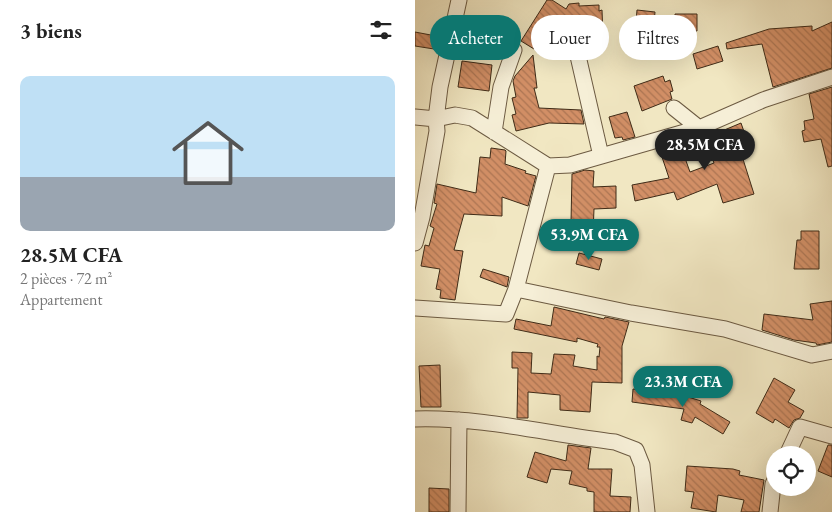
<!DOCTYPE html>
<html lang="fr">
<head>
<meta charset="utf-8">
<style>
	:root { --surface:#fff; --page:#f6f6f6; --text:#222; --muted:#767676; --accent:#0f766e }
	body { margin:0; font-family:"EB Garamond",serif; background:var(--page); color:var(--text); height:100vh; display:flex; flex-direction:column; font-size:19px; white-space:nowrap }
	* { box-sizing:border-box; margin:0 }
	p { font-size:16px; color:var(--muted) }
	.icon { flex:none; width:28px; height:28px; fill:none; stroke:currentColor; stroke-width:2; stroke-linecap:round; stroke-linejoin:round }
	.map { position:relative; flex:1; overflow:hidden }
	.side { display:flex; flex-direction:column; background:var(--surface); width:415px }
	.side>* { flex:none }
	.guide { position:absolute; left:15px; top:15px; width:326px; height:45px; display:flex; gap:10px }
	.buttons { position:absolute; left:351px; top:446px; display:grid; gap:10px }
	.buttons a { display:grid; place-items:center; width:50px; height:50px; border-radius:50%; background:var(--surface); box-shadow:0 5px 20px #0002; font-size:25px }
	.price { position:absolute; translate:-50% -42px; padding:0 11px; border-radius:18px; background:var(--accent); color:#fff; font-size:16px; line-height:32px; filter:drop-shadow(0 1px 2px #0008) }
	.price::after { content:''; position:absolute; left:50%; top:30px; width:15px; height:11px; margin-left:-8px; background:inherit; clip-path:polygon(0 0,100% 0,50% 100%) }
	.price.current { background:#222; color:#fff }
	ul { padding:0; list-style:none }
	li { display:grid; align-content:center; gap:10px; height:265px; padding:0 20px }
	li span { display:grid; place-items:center; height:155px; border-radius:10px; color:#555 }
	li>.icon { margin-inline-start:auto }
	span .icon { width:90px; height:90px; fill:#fffc; stroke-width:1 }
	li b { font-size:21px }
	h2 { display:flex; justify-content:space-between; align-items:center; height:60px; padding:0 20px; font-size:21px }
	.pill { padding:0 18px; border-radius:22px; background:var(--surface); box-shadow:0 5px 20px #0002; font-size:18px; line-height:45px }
	.pill.current { background:var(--accent); color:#fff }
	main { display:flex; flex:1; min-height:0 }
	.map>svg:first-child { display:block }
</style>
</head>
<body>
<main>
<section class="side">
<h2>3 biens<svg class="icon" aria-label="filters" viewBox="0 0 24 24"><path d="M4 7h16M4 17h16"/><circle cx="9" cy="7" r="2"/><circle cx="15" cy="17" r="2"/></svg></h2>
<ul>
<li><span style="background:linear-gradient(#bfe0f5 65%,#9aa5b1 0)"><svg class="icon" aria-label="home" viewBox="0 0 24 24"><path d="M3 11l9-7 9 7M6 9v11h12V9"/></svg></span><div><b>28.5M CFA</b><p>2 pièces · 72 m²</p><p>Appartement</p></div></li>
</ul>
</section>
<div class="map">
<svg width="417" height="512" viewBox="0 0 417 512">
	<defs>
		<pattern id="building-back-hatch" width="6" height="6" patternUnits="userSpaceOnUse" patternTransform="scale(1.25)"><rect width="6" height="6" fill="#d28f66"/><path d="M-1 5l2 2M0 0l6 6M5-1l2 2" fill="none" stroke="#ac7553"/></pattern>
	</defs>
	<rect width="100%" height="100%" fill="#f1e7c2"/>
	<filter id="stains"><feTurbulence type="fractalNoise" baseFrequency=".004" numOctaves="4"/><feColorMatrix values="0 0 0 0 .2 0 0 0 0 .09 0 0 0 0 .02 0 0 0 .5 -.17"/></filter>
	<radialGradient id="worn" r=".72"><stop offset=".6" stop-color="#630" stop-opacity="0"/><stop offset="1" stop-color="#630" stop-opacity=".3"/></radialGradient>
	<path fill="url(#building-back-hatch)" stroke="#3f2b17" d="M132,0H137L151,9L154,4L164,3V6L184,5V11L187,10L188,37H175V34L128,35L119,49L106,41Z
		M222,10L240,12L239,24L221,22Z
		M260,14H282V31L260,32Z
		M417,22V68L358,87L347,44L312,49L311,43L354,29L397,26V31Z
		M0,32L21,36L19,49L0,46Z
		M303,46L308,61L282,69L278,54Z
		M118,55L122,88H119L124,108L166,110L169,124L134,123L101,131L97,115L101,114L97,98L101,97L98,81L100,76Z
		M47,61L77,65L74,91L43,87Z
		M248,76L250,82L255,80L258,91L255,92L257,99L227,111L219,86Z
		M417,87V166L413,167L406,139L389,142L387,131L390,130L389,121L399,119L394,94Z
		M212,112L220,137L208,140L207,137L200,138L194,117Z
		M326,123L336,152L327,156L339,194L308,203L302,184L262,200L259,192L220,201L217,185L254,178L246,154L266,147L275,172L299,163L291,142L309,135L307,131Z
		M76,148L90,150L91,151L90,164L111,171L110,173L121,176L113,206L87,197V216L49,214L39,250L48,251L40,300L25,298L26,290L21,289L25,269L6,266L10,245L14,246L19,228L15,226L22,204L19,203L22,184L61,193L65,157L75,158Z
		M170,170L179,171L178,187L201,186V208L179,209L178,233L149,232L150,221L156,222L157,174Z
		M386,231H404V269H379L382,240H386Z
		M164,253L187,259L184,270L161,264Z
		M68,269L94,277L92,287L65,277Z
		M417,301V342L402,345L401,343L379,340L347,330L349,314L398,320L395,304Z
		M139,307L189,319L190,317L214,322L207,346V383L177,382L175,412L145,410V395L113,392V418H102L103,368H97V352L117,353L116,373L136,374L139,354L160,355L158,366L182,370V356L184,357L185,347H182L183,344L162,338V342L99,329L101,319L136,326Z
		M25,365L26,407H6L4,366Z
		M359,378L380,390L373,402L389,411L385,418L379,420L374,428L360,419L358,423L341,413Z
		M218,389L270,396L286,401L285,404L315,422L308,434L280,417L277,423L266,420L269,409L217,402Z
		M153,445L176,448L173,469H197L195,496L216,497L215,512H179V492L172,491V488L154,484L157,471L136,469L132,483L112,477L120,452L151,461Z
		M413,445H417V477L403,471Z
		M272,466L318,469L325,471L324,475L349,480L344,512H326L329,500L303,495L301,512L276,508L279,492L270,491Z
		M14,488L34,489V512H14Z"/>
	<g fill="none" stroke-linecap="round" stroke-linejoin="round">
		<defs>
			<path id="minor" d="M160,43L186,156
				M259,108L284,128
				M0,117L21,119L25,87L44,0
				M79,132L86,87L99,50
				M0,243L7,217L22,131L21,119L40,115L57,118L133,166L155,165L284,128L348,100L417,77
				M101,289L216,313L310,329L397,355L417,351
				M0,308L91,314L101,289L133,166
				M0,419C68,417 133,434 200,442L221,450L227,465L232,512
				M372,455L385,427L417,436
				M43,512L44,420
				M355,512L358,484L360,480"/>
		</defs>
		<use href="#minor" stroke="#6c5a42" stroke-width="17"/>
		<use href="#minor" stroke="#f6efd7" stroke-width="15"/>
	</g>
	<rect width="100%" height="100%" filter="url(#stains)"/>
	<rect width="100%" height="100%" fill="url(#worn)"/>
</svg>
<div class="buttons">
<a><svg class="icon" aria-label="locate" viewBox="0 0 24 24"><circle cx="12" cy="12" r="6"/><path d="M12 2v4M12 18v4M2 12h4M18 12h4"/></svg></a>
</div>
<b class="price current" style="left:290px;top:171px">28.5M CFA</b>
<b class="price" style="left:174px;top:261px">53.9M CFA</b>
<b class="price" style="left:268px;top:408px">23.3M CFA</b>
<div class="guide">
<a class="pill current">Acheter</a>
<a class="pill">Louer</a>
<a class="pill">Filtres</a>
</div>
</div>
</main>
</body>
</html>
